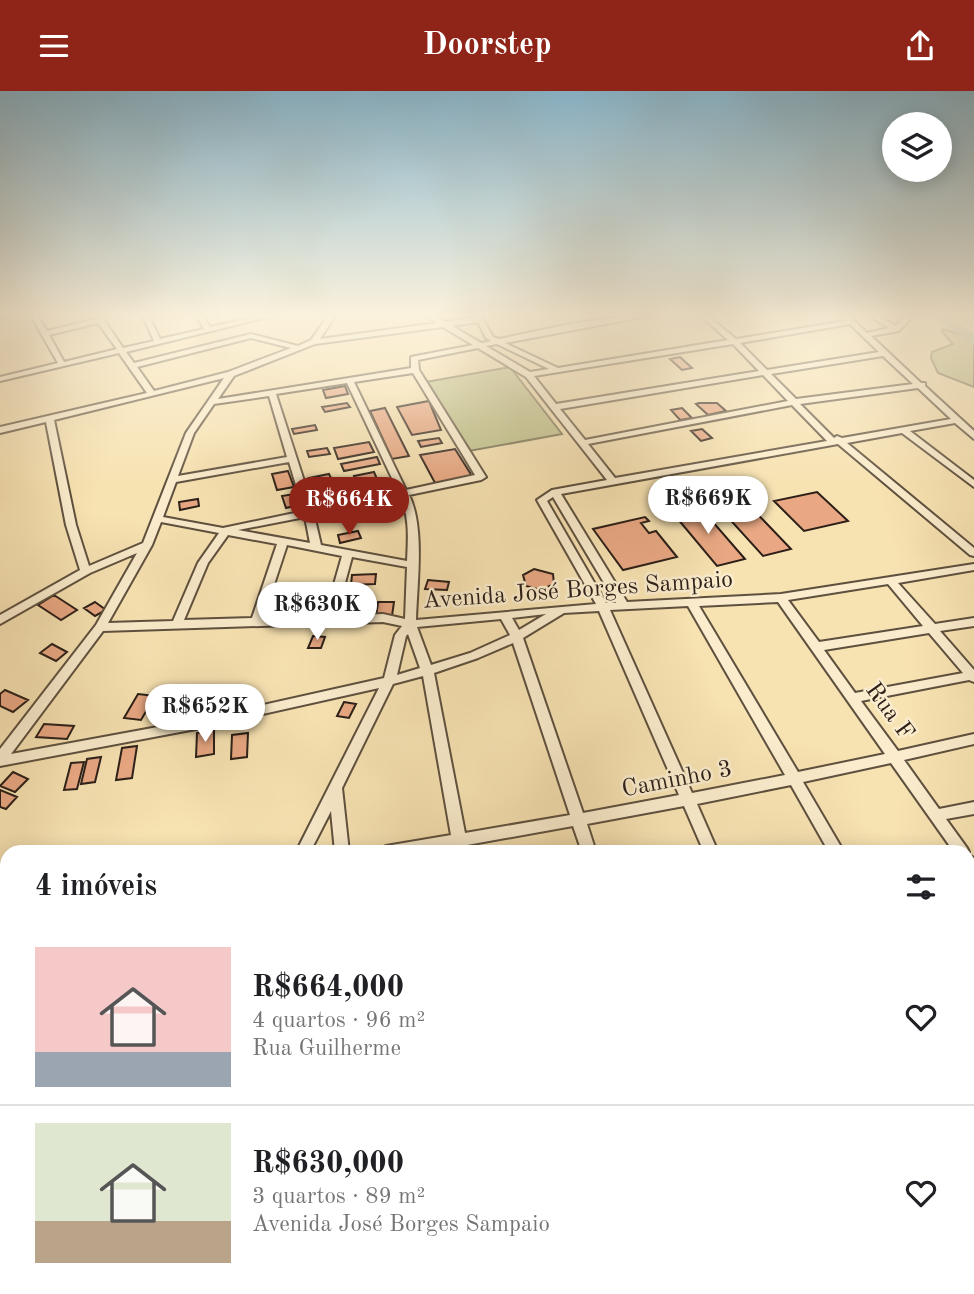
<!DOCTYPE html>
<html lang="pt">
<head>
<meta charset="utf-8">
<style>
	:root { --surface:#fff; --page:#f6f6f6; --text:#202124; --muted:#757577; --line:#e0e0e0; --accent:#8f2418 }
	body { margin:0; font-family:"Old Standard TT",serif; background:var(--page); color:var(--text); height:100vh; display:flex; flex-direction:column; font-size:26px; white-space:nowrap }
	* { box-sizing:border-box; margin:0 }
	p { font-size:23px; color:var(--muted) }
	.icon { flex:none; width:38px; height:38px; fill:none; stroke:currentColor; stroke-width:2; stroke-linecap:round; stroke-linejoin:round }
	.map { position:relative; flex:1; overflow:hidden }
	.sheet { position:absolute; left:0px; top:754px; width:975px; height:450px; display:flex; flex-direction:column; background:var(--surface); border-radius:21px 21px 0 0; box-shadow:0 4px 18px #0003 }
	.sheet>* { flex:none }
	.buttons { position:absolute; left:882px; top:21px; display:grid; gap:14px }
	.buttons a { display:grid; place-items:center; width:70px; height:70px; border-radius:50%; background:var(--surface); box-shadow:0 4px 18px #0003; font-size:35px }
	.price { position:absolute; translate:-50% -60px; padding:0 16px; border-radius:24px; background:#fff; color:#222; font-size:23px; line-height:46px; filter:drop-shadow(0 2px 4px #0008) }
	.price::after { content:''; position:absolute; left:50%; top:42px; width:21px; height:16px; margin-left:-10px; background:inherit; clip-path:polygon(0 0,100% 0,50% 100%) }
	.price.selected { background:var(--accent); color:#fff }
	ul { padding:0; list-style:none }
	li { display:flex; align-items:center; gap:21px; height:175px; padding:0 35px }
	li+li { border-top:2px solid var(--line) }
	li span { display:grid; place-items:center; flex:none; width:196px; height:140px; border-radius:0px; color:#555 }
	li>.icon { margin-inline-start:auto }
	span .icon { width:84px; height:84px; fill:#fffc; stroke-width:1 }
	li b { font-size:30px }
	h2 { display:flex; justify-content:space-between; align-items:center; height:84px; padding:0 35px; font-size:30px }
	header { display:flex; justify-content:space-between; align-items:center; height:91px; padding:0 35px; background:var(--accent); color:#fff; font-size:32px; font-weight:600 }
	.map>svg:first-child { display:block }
</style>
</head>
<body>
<header><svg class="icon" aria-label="menu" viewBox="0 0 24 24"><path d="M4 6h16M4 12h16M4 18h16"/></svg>Doorstep<svg class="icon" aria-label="share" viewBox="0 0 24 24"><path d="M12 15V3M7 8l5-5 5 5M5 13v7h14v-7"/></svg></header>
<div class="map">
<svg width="974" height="1203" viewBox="0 0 974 1203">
	<rect width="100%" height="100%" fill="#f7e2b2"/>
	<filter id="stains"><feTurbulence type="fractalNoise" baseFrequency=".00286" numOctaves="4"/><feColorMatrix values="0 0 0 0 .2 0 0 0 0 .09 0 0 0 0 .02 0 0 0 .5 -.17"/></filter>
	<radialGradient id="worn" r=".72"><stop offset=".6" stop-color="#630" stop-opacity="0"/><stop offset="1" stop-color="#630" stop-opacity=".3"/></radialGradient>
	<path fill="#bfc28a" stroke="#757051" stroke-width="2" d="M943,238L974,248V296L938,282L931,267L932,261L953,253L942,241Z
		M510,276L562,343L469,360L426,291Z"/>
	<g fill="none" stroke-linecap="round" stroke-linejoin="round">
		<path fill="#9ebea9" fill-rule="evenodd" d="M930,225H946L974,243V254Z"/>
	</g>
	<path fill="#e9a883" stroke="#2b1f18" stroke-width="2" d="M680,266L692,277L682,279L670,268Z
		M345,295L348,303L326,307L323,299Z
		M429,310L441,339L412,344L397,316Z
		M347,312L350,316L325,321L322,316Z
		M699,312H717L726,320L708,324L696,313Z
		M385,317L409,365L392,368L370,320Z
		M682,317L692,327L680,329L671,319Z
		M315,334L317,339L294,343L292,338Z
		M702,338L712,347L701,350L691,340Z
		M439,347L442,352L421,356L418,350Z
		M369,351L374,361L338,368L334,357Z
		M327,357L330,363L309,366L307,360Z
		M455,358L472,385L435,392L420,364Z
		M377,366L380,373L344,380L341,373Z
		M288,380L294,396L277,399L272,383Z
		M374,381L377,388L357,392L354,385Z
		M329,383L332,389L311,393L309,387Z
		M340,390L344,397L321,401L318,394Z
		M817,401L848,430L804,440L774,410Z
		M294,403L298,414L286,417L282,405Z
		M334,405L337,411L316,415L313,409Z
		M742,407L791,458L763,465L716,413Z
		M198,408L199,415L180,419L179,411Z
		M699,415L745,468L717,475L672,421Z
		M645,426L649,430L641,432L649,442L656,440L677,466L623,479L593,438Z
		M358,440L361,447L340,452L338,444Z
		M534,478L553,483L554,493L541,499L526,495L523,484Z
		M376,483L375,493L351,494L352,484Z
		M428,489L449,491L447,499L425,498Z
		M54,504L77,519L61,529L38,514Z
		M95,511L106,519L95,525L84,517Z
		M378,511H394L392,525H376Z
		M313,545L325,546L321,557H308Z
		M52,553L67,561L56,570L40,562Z
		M5,599L28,609L13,621L0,615V603Z
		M138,603L155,605L141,629L124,627Z
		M344,611L356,613L349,627L337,625Z
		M44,633L74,635L67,648L36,646Z
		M214,639V663L196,666L197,642Z
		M248,642L247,666L231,668L232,644Z
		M137,655L132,687L116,689L122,657Z
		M101,666L95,691L81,693L87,668Z
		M84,671L77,698L64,699L71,672Z
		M13,681L28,688L15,701L0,695Z
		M0,699L17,706L6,718L0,716Z"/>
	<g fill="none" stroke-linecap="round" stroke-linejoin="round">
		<defs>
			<path id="minor" d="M0,225H8L0,227Z
				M31,225H37L47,240L96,228L94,225H101L123,257L154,250L143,225H149L160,248L204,238L197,225H203L210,236L259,225H272L126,261L134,272L251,243L298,255L311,249L328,225H335L320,248L437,232L427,225H435L446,231L481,225L493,246L499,248C547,238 598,225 648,225L505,252L558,277L728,249L701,225H708L736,248L846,230L843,225H849L867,242L889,237L870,225H878L895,235L906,225H913L899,240L871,245L921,292H925V295L974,340V348L955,332L910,340L974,389V396L902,342L847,352L974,457V465L970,464L838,353L561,403L627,511L781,503L974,473V479L898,492L935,533L974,527V535L940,540L974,579V591L969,589L861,610L898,660L974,643V653L904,669L939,718L974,711V723L946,728L967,757L969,761L968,764L974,767V786L968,782V761H954L891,672L803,691L844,761H829L791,694L697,713L718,761H704L684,715L587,733L596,761H582L573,735L467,754L468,761H454L453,756L422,761H379L381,757L386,755L451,744L423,585L393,593L342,697L349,761H335L331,720L310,761H296L379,597L196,638L0,675V658L96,534L137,462L90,482L0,533V524L80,479L66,434L46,331L0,342V336L147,302L119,262L0,290V286L58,272ZM478,231L486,247L491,250L481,252L452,235ZM98,232L117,258L64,271L49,244ZM850,233L879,261L767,279L740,252ZM443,236L473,254L411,266V277L218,308L234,285L315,253ZM251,247L291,257L228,281L154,300L137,276ZM497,253L549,278L530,281L486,255ZM733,253L759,280L556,313L534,285ZM478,257L526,286L607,389L552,399L537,409L596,513L416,529C417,492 425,436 409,404L481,389L486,386L419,279L418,269ZM883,265L913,293L796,308L771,283ZM413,282L475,384L406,399L354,291ZM763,284L788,310L585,349L560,318ZM224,287L186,342L143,452L89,475L76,434L54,329ZM347,292L398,400L313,418L276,303ZM918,297L951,328L842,347L837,345L834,347L800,313ZM269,305L287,366L178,385L194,342L214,313ZM792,314L827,350L615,387L588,353ZM289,371L304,420L223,437L163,426L176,391ZM400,406C410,426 408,448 407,470L321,454L314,424ZM553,406L616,512H606L547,410ZM305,426L310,452L238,439ZM161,431L219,442L198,472L173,530L108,532L152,454ZM228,444L277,453L252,527L184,529L208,472ZM287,454L342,465L325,525L263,527ZM352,466L407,476L405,528L383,523L336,525ZM888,493L923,535L819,551L788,509ZM778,511L885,663L798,681L699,515ZM688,515L785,684L692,702L610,519ZM599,520L679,704L583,722L523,547L564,522ZM546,523L519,539L512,527ZM501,528L510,544L470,562L431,574L417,536ZM383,531L402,535L395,544L384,587L196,629L11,663L103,540ZM929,542L963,582L855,602L824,559ZM408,543L420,577L397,584L406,545ZM513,552L570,724L465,742L434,582L478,567Z
				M974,1013V1031L968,1032V1014Z
				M90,1197H111L109,1203H88Z
				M207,1197H227V1203H207Z
				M323,1197H361L359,1203H321Z
				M378,1197H398L399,1203H379Z
				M550,1197H570L571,1203H551Z
				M840,1197H861L863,1203H842Z"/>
		</defs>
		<use href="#minor" stroke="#5e503e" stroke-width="4"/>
		<use href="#minor" fill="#faeccd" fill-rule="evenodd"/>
	</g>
	<linearGradient id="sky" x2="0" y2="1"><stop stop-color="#8ab8cf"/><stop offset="0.57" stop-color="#fbf2dc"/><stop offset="1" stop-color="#fbf2dc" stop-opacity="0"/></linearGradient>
	<rect width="974" height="393" fill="url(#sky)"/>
	<g text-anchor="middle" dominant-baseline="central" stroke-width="5" stroke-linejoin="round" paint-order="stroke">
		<g font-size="24" fill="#2b1f18" stroke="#faeccd">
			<text transform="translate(578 500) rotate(-4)">Avenida José Borges Sampaio</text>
			<text transform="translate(889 621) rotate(54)">Rua F</text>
			<text transform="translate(677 689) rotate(-11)">Caminho 3</text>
		</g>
	</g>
	<rect width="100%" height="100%" filter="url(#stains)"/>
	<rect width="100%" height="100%" fill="url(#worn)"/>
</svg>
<div class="buttons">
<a><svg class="icon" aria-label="layers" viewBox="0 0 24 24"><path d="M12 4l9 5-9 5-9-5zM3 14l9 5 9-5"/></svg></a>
</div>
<b class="price" style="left:708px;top:445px">R$669K</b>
<b class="price selected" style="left:349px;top:446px">R$664K</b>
<b class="price" style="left:317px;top:551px">R$630K</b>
<b class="price" style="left:205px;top:653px">R$652K</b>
<section class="sheet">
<h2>4 imóveis<svg class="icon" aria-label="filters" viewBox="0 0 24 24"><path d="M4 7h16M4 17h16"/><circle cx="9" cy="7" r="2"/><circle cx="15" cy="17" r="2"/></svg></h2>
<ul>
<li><span style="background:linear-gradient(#f6c9c9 75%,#9aa5b1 0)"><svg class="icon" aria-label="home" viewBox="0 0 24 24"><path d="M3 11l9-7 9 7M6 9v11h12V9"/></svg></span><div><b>R$664,000</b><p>4 quartos · 96 m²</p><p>Rua Guilherme</p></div><svg class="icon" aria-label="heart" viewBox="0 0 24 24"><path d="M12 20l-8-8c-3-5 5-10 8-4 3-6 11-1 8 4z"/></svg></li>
<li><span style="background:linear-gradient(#dfe7d0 70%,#b9a48a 0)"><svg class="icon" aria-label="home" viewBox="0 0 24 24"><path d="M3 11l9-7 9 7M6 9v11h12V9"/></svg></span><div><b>R$630,000</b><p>3 quartos · 89 m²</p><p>Avenida José Borges Sampaio</p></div><svg class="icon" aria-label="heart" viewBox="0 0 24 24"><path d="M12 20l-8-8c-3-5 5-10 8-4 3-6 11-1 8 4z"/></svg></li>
</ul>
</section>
</div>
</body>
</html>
